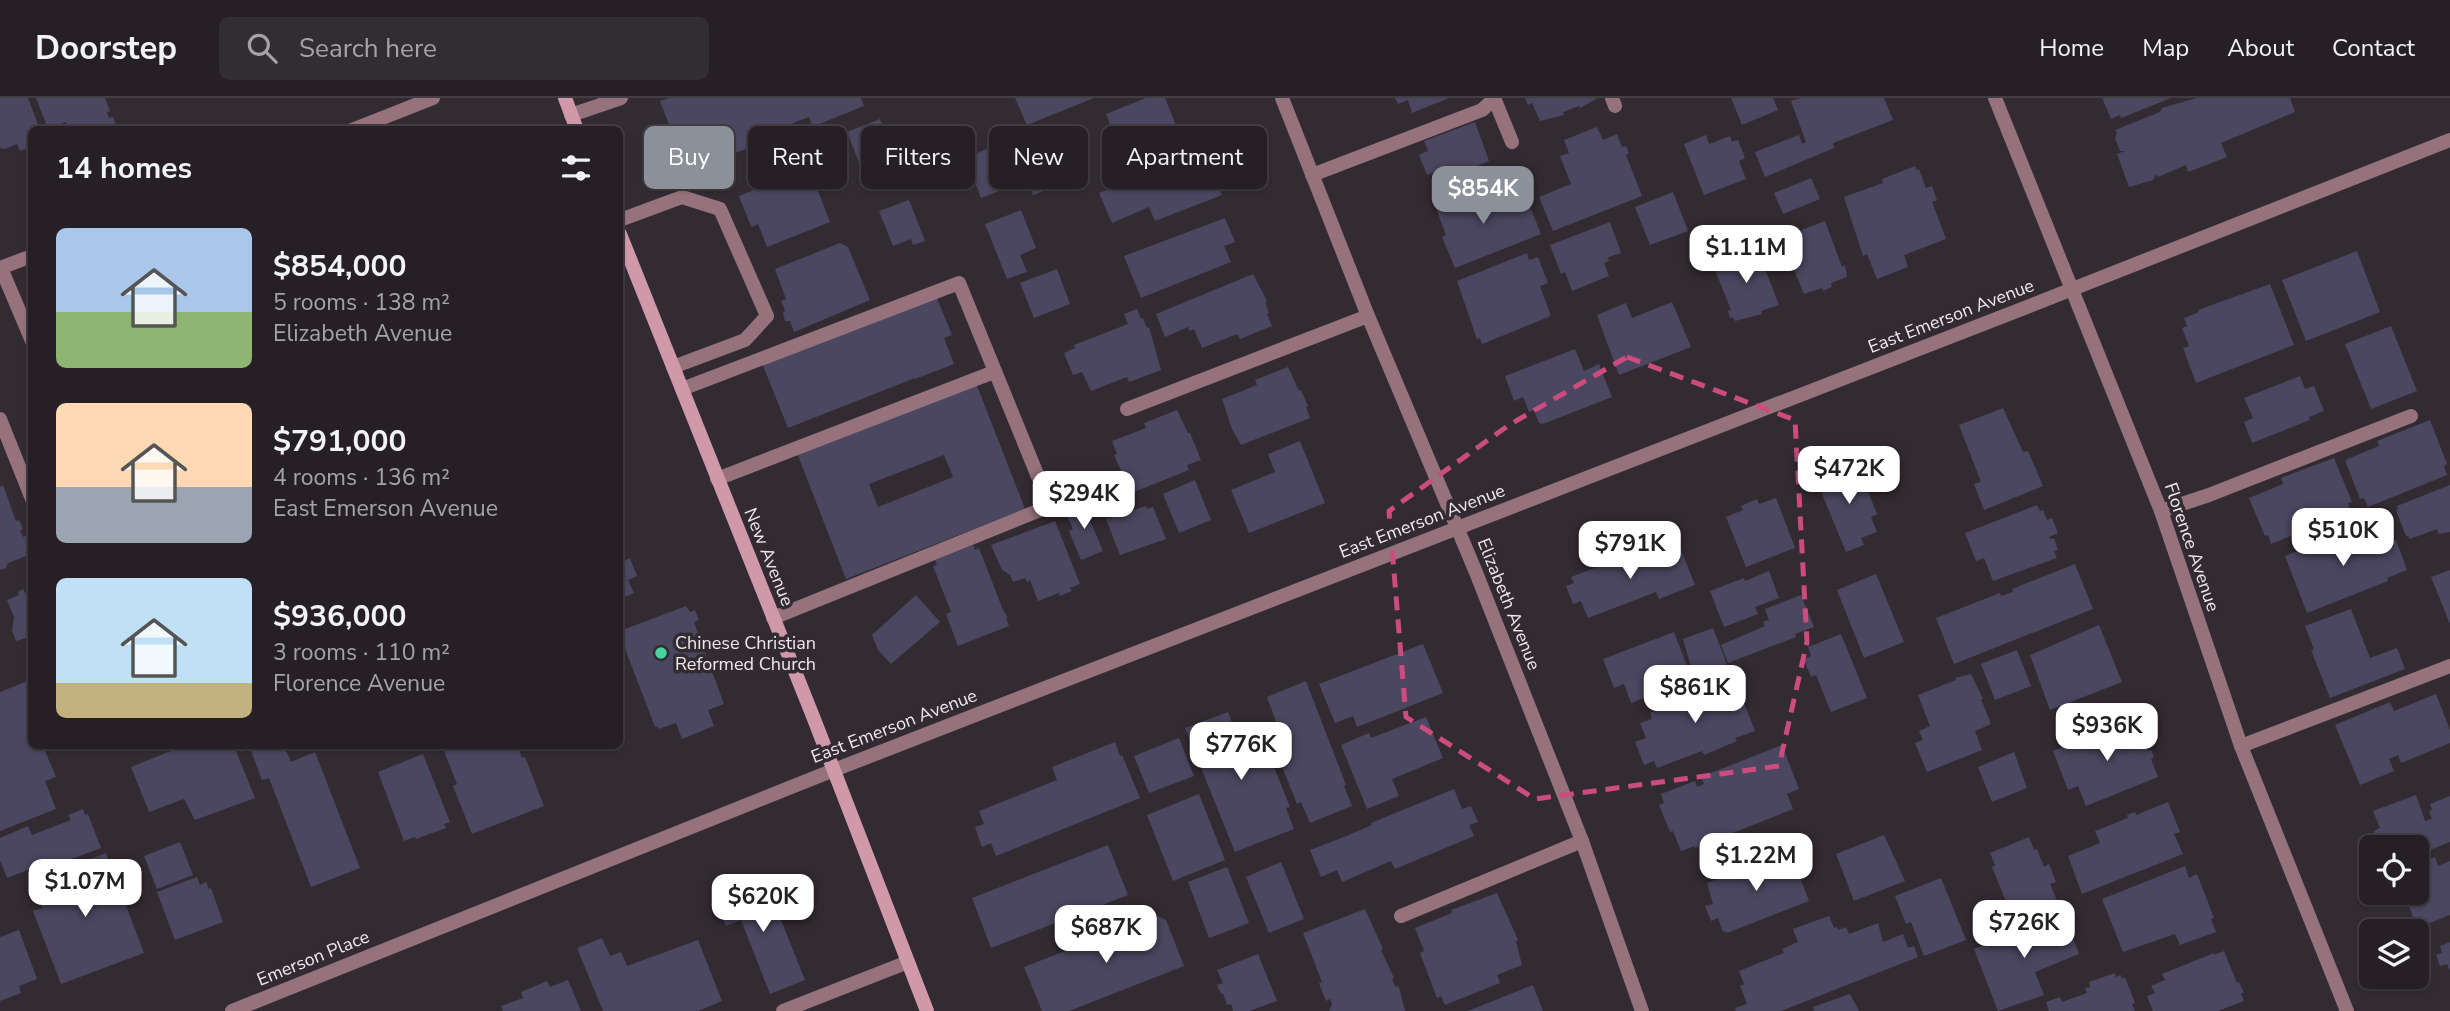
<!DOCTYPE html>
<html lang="en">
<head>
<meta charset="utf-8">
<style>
	:root { --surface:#262026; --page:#322d32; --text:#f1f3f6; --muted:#a4a3a7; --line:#423e43; --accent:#8c9099 }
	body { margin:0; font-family:"Nunito Sans",sans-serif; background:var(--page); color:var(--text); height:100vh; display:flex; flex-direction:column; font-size:26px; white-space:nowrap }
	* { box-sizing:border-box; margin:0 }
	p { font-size:23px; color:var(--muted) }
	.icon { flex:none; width:38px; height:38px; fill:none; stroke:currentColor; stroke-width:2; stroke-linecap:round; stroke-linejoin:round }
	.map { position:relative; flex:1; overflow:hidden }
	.drawer { position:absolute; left:28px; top:28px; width:595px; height:623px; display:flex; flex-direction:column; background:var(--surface); border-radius:10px; box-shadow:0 2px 5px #0004,0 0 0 2px var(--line) }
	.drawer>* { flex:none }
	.banner { position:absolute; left:644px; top:28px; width:665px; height:63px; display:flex; gap:14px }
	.tools { position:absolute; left:2359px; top:737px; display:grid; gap:14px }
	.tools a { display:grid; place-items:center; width:70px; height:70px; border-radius:10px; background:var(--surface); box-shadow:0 2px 5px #0004,0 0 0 2px var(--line); font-size:35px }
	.price { position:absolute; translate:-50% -60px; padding:0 16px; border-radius:14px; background:#fff; color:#222; font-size:23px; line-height:46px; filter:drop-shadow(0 2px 4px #0008) }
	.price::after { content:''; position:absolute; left:50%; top:42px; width:21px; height:16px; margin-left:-10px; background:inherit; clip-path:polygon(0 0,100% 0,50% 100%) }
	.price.on { background:var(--accent); color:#fff }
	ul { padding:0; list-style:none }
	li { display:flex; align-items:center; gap:21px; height:175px; padding:0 28px }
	li span { display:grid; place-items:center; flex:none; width:196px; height:140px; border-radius:10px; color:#555 }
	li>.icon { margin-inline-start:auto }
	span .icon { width:84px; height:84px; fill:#fffc; stroke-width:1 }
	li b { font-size:30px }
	h2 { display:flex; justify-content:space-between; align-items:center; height:84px; padding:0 28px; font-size:30px }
	.tag { padding:0 24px; border-radius:10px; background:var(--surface); box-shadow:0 2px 5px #0004,0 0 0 2px var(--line); font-size:24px; line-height:63px }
	.tag.on { background:var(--accent); color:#fff }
	header { display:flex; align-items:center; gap:42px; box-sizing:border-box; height:98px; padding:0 35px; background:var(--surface); border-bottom:2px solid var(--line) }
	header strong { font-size:33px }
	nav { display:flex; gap:38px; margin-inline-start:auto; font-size:24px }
	.search { width:490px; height:63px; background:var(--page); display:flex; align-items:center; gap:18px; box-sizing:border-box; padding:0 24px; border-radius:10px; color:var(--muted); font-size:26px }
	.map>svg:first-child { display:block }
</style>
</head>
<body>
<header>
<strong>Doorstep</strong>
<div class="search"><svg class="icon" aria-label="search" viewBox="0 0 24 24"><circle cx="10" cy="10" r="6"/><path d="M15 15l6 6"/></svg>Search here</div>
<nav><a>Home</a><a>Map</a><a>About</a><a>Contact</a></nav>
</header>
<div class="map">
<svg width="2450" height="913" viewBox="0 0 2450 913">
	<rect width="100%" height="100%" fill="#332b32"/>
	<path fill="#4c4760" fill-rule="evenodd" d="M0,0H28L40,32H32V48L20,53L17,46L5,51L0,50Z
		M36,0H105L110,13L107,14L109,20L113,19L118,32H69L66,24L48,31Z
		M669,0H861L864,8L817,27L818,31L814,32L809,19L751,41L754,48L729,57L730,60L688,77L660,3Z
		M1015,0H1094L1027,27Z
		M1146,0H1165L1182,42L1125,64L1106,16Z
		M1395,0H1449L1412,15L1408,2L1398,6Z
		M1525,0H1598L1580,10L1579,8L1563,14L1564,17L1540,23L1532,5L1528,7Z
		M1731,0H1773L1778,12L1742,27Z
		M1800,0H1884L1893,22L1833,45L1834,50L1765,79L1755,54L1799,37L1802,46L1806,44L1791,3Z
		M2102,0H2171L2121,20L2120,17L2111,21Z
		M2196,0H2290L2295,14L2221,45L2227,59L2188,74L2186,67L2158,79L2157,77L2155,78L2153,82L2129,89L2117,56L2125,53H2120L2115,40L2117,35L2115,32L2160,14L2162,10Z
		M880,21L901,77L869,90L847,34Z
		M1475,24L1489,63L1440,84L1437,73L1427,77L1419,57L1428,53L1424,43Z
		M1597,29L1603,42L1617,36L1622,49L1626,48L1629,55L1626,57L1642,98L1553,133L1539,99L1571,86L1560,58L1569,55L1564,42Z
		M1706,37L1709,46L1730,38L1732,44L1738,42L1745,60L1739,63L1746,81L1704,97L1684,46Z
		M1066,39L1081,79L1033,97L1018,57Z
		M987,51L995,72L999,70L1007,90L981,100L973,79L965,82L957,63Z
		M1205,53L1206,55L1208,54L1211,63L1208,64L1222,97L1155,123L1149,109L1112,125L1099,95Z
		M1915,68L1916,72L1919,71L1926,90L1932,88L1937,102L1932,104L1946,141L1904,157L1908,169L1877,181L1867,156L1863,158L1844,99L1883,85L1882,81Z
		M809,70L830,124L767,149L758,126L752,129L750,126L739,98Z
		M1811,80L1820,101L1783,116L1774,95Z
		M1483,88L1493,114L1527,101L1541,136L1455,170L1442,139L1446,137L1435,108Z
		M1673,94L1688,133L1650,147L1635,109Z
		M909,102L925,143L913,147L911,141L893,148L879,113Z
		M1021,112L1036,150L1020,157L1027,174L1007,181L985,126Z
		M1225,120L1235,144L1224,148L1231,164L1141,200L1124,158Z
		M1825,123L1842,169L1845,167L1847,179L1831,185L1832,189L1823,193L1822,190L1804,196L1781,140Z
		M1610,124L1621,155L1608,159L1609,163L1604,165L1609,178L1572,193L1565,174L1561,176L1550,147Z
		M840,145L848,149L870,202L794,234L790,223H785L783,216L785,212L781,203L786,201L775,171Z
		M1757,150L1779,207L1761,213L1762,216L1735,223L1733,219L1730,220L1728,213L1731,212L1713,167Z
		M2357,153L2380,214L2306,243L2282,182Z
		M1527,155L1529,162L1538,159L1548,185L1540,188L1551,218L1482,246L1480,240L1477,241L1457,183Z
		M1057,171L1070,206L1034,220L1020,185Z
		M1253,176L1267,203L1265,204L1269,215L1267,216L1272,228L1240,241L1237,236L1202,250L1194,231L1189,233L1188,229L1165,239L1156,216Z
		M2270,186L2294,247L2196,285L2183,250L2189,248L2182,230L2187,228L2184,220L2199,214L2198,212Z
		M936,198L952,237L944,240L954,266L915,281V280L788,330L762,265Z
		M1672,204L1691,249L1619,277L1597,217L1626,205L1632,220Z
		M1137,211L1141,221L1143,220L1147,230L1149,229L1161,272L1129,284L1127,279L1091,293L1082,274L1073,277L1064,255L1075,250L1074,247L1128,226L1124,216Z
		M2391,228L2417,293L2371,311L2345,246Z
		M1575,251L1584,273L1599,266L1612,299L1543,326L1539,325L1535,315L1538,314L1537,311L1529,314L1523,299L1514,303L1505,278Z
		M1288,269L1299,293L1301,292L1308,308L1306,309L1310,320L1241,347L1232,331L1222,301L1257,287L1255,282Z
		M2300,278L2305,291L2314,288L2324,313L2309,319L2310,322L2252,345L2244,324L2253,320L2244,300Z
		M976,285L1025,411L846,481L797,355ZM944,357L953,379L878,409L869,386Z
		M2003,310L2023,354L2028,353L2043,388L1984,412L1974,386L1981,384L1959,327Z
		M1177,312L1188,335H1190L1201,362L1187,367L1189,372L1134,394L1122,375L1114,357L1117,356L1112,343L1146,330L1144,325Z
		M2430,322L2447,366L2444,368L2447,377L2368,409L2364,400L2360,401L2345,362L2379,348L2377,343Z
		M1300,343L1325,405L1249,435L1231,392L1275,374L1268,356Z
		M2334,360L2352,404L2348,405L2351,414L2271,446L2268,437L2265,438L2249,400L2283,386L2281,380Z
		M1846,366L1849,372L1858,369L1877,416L1871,419L1877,434L1861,440L1864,447L1846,454L1817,384L1837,377L1834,370Z
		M1195,382L1211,422L1179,435L1163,396Z
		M3,387L16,423L19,422L23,431L20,433L23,439L26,438L31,450L26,452L29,457L8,465L6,470L0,472V389Z
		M2450,387V434L2439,436L2437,431L2410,441L2408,438H2406L2396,412L2398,411L2397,408Z
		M1776,400L1795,450L1746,469L1726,419L1743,412L1741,408L1757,401L1759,406Z
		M1086,405V407L1092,405L1097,417L1089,420L1103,453L1081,462L1069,433L1073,431L1065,413Z
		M2037,407L2040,413L2043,412L2047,422L2052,420L2058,435L2049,439L2050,441L2054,440L2058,452L2054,453L2057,460L1993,483L1984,460L1976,463L1965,435Z
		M1146,408L1147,411L1153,409L1166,441L1120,457L1106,421Z
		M1055,423L1080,486L1070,490L1072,493L1060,498L1059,495L1038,503L1030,482L1027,484L1025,480L1013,484L1010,477L1002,472L991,447Z
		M2369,432L2375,450L2396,442L2407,472L2387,480L2388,483L2307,515L2285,458L2346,435L2348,440Z
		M973,447L975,452L979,450L1003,512L1008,520H1006L1009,528L958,548L946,516L951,514L933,468L937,467L935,462Z
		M1652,448L1657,461L1681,452L1695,487L1659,501L1656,494L1588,520L1581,503L1573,506L1566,488L1574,485L1571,479L1631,456L1629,453L1638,449L1639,453Z
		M620,459L622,464L630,460L637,478L628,482L634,495L620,501Z
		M2075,466L2093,511L1954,566L1936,520L2000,495L2001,498L2013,494L2012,491Z
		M2450,472V526L2431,479Z
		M1769,473L1779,500L1755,509L1758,516L1724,529L1710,493L1744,480L1745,483Z
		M1876,476L1904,544L1864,560L1837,492Z
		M23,491L25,495L32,492V538L16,543L12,532L14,519L7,502L19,497L18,494Z
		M916,497L940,524L891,566L878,552L872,537Z
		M1801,497L1814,529L1795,536L1796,539L1728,565L1721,547L1765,528L1763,524L1769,522L1765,511Z
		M686,508L690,514L695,512L699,522L694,524L724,606L708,612L714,628L682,641L676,625L658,631L657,628L655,629L624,548L620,550V533Z
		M2351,511L2370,560L2397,550L2405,571L2330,600L2311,552L2314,551L2305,528Z
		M2099,527L2122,584L2050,612L2030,557Z
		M1713,530L1729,572L1712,579L1710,573L1694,579L1683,541Z
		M1674,534L1692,581L1631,605L1624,586L1614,590L1603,561Z
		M1841,536L1867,600L1831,614L1816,577L1811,579L1804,562L1811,558L1808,549Z
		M1423,546L1443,595L1357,629L1353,618L1335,625L1319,586Z
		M2017,552L2031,588L1995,602L1981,566Z
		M1971,576L1983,601H1981L1991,626L1975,633L1982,652L1927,674L1915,645L1923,642L1919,633L1930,628L1918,597L1956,582L1955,580Z
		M1734,580L1755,633L1735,640L1737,643L1704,657L1702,653L1657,670L1654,663L1644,667L1635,644L1646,640L1640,625L1652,621L1650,615L1689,599L1687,593L1707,585L1709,590Z
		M28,583L32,593V648H43L56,679L45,683L56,711L0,733V594Z
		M1306,583L1346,687L1344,688L1352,708L1310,725L1301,704L1297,706L1269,636L1279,632L1267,599Z
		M2436,596L2450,632V645L2401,665L2398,657L2389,661L2394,673L2360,687L2335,627L2390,604L2394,613Z
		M1228,614L1240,645L1261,637L1290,709L1286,710L1294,731L1235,754L1185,630Z
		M1426,619L1443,660L1392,681L1399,698L1367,711L1341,647L1369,635L1371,640Z
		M2132,622L2138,638L2141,636L2148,653L2151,652L2154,659L2151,661L2158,679L2086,708L2078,688L2068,692L2053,653Z
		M1179,640L1194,678L1149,695L1134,658Z
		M1115,644L1120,658L1122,657L1140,700L996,758L991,745L982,749L975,729L984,726L979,713L1057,682L1052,669Z
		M1782,647L1799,691L1787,696L1793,711L1695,750V748L1681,753L1673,733L1670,734L1659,707L1664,705L1661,696L1695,683L1697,689L1704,686L1701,679Z
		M183,648H234L255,700L195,722L184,701L149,714L131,669Z
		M239,648H284L291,664L315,654L360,770L311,789L269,680L262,682L250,650L241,654Z
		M442,648H517L522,660L525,659L544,708L472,736L453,688L457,686Z
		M2014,654L2027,690L1992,704L1978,669Z
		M423,656L450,724L444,726L446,730L416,741L415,739L404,743L378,674Z
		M1454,691L1462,711L1471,708L1478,724L1469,727L1474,738L1395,771L1391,763L1342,784L1337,772L1321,779L1310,752L1344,739L1372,727L1371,725Z
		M1199,696L1225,762L1173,783L1147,717Z
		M2416,697L2425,723L2432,721L2429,713L2432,712L2430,706L2450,698V744L2417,757V749H2387L2384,741L2377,743L2374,733L2380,730L2373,713Z
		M2168,704L2180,734L2174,736L2183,756L2082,796L2068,758L2100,745L2095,733L2128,720L2127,717L2135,714L2136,717Z
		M83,711L85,717L88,716L101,750L53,768L51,763L7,780L0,762V740L28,728L32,737L71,722L68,717Z
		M1884,737L1905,783L1854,803L1836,756Z
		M2029,739L2034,752L2037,751L2044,769L2049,766L2056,784L2050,786L2058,805L2014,823L1992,769L1995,767L1990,755Z
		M180,744L193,777L157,791L144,758Z
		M1108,747L1128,797L991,850L972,800Z
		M1790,753L1809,803L1727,835L1726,833L1723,834L1718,820L1711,823L1705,808L1713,806L1707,785Z
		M106,755L144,855L61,886L33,813L42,810L32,784Z
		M2435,759L2438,768L2450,763V817L2417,830L2404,794H2417V766Z
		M1281,764L1304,821L1269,835L1246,779Z
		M2185,768L2189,780L2197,776L2214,820L2211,821L2216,834L2180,847L2175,836L2123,854L2102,801Z
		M1227,769L1249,825L1209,840L1188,784Z
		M197,779L200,787L206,784L209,791L211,790L223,824L175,842L157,794Z
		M1941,780L1966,842L1924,858L1911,824L1906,826L1895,798Z
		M765,782L805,882L770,896L741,822L726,828L715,801Z
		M1497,795L1518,842L1516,843L1522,867L1497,877L1500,885L1445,907L1441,898L1437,900L1420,855L1424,853L1415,830L1452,815L1451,812Z
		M1365,811L1383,851L1381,852L1394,880L1392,881L1395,888L1399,889L1405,913H1329L1332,906L1330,901L1326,903L1319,885L1322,884L1303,835Z
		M1149,814L1166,822L1184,868L1069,913H1042L1024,869L1112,835L1110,829Z
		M2064,816L2079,856L2035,874L2044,897L1998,913L1974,851Z
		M1829,818L1834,830L1837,829L1838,832L1846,829L1849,836L1878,825L1883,844L1903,836L1908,850L1914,848L1918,859L1781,913H1736L1735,910L1747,906L1740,888L1744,886L1739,873L1784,855L1782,851L1798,844L1793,831Z
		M19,832L37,881L19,888L21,895L0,903V839Z
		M602,840L610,858L621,854L627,868L698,842L722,903L698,913H603L577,850Z
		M2450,844V873L2447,866L2440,868L2436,857L2442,855L2440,848Z
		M2224,853L2237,885L2239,884L2244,895H2241L2244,903L2218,913H2153L2147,898L2155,895L2151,888L2165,882L2162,876L2214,855V857Z
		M1258,856L1277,903L1249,913H1233L1231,906L1227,907L1223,895L1221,896L1217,887L1223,885L1217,872Z
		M2115,875L2116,879L2121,877L2122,881L2125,879L2135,905L2132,906L2135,913H2049L2046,904L2060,899L2062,904L2087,895L2085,890L2090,889L2089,884Z
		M568,882L581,913H503L501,908L523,900L521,894L547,883L550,889Z
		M1533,887L1543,913H1468Z
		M1850,896L1859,913H1814L1813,909Z"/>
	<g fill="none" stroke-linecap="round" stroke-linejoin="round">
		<path stroke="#95727c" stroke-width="14" d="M1494,0L1512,44
			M1612,0L1615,8
			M571,17L621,0
			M1312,77L1482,12L1495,0
			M620,122L682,99L720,111L767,218L745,242L673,269
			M1,170L32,243
			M682,291L959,185L1050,408L773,520
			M1127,311L1368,218
			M0,321L32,401
			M717,381L994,274
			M2161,413L2209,397L2411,318
			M2241,648L2450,568
			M1401,818L1582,743
			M783,913L908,864"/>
		<path stroke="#95727c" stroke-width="14" d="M1282,0L1368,218L1475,472L1582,743L1642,913
			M1995,0L2161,413L2241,648L2347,913
			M352,32L433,0
			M0,170L32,158"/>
		<path stroke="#95727c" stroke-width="14" d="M232,913L834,672L2027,209L2450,42"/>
		<path stroke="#d098a9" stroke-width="14" d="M565,0L577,32
			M620,136L814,621L927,913"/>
	</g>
	<path fill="none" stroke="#cd4c80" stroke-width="5" stroke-dasharray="14 9" stroke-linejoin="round" d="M1627,259L1795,322L1807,544L1779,668L1535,701L1406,619L1389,413L1509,327Z"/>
	<circle fill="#49d49d" stroke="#332b32" stroke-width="2.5" cx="661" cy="555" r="7"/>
	<g text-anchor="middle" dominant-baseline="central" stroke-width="7" stroke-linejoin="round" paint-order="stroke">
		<g font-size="18" fill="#eee9ee" stroke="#332b32">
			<text transform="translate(1951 218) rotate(-21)">East Emerson Avenue</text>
			<text transform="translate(1422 423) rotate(-21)">East Emerson Avenue</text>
			<text transform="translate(2192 449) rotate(71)">Florence Avenue</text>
			<text transform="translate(769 459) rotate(68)">New Avenue</text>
			<text transform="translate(1509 506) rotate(68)">Elizabeth Avenue</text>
			<text transform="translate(894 628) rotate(-21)">East Emerson Avenue</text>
			<text transform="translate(313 860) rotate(-22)">Emerson Place</text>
		</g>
		<g font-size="18" fill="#eee9ee" stroke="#332b32" text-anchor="start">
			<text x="675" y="545">Chinese Christian<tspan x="675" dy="21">Reformed Church</tspan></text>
		</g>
	</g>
</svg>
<div class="tools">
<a><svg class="icon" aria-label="locate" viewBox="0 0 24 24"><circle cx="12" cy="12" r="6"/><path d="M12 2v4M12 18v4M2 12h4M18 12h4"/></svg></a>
<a><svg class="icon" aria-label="layers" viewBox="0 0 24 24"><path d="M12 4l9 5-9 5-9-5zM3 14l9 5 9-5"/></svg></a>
</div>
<b class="price on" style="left:1483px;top:128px">$854K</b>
<b class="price" style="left:1746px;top:187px">$1.11M</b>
<b class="price" style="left:1849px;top:408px">$472K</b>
<b class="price" style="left:1084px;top:433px">$294K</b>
<b class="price" style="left:2343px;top:470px">$510K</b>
<b class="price" style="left:1630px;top:483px">$791K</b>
<b class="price" style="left:1695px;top:627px">$861K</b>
<b class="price" style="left:2107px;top:665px">$936K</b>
<b class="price" style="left:1241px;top:684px">$776K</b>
<b class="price" style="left:1756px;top:795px">$1.22M</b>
<b class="price" style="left:85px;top:821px">$1.07M</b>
<b class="price" style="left:763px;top:836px">$620K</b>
<b class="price" style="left:2024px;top:862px">$726K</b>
<b class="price" style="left:1106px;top:867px">$687K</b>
<div class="banner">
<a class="tag on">Buy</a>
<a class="tag">Rent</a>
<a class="tag">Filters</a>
<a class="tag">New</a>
<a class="tag">Apartment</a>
</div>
<section class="drawer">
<h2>14 homes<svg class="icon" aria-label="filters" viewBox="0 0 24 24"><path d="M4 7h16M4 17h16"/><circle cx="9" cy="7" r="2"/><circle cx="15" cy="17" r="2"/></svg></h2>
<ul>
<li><span style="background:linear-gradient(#a9c7e8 60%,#8fb573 0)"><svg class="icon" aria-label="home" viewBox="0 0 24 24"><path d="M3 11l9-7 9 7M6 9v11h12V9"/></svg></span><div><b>$854,000</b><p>5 rooms · 138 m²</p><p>Elizabeth Avenue</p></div></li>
<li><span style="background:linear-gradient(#ffd9b3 60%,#9aa5b1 0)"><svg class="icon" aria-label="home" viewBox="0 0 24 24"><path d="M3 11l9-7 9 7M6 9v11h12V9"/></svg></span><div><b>$791,000</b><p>4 rooms · 136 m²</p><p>East Emerson Avenue</p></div></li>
<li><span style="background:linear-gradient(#bfe0f5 75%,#c2b280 0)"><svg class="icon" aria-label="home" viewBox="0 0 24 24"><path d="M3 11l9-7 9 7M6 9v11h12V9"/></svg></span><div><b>$936,000</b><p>3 rooms · 110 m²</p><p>Florence Avenue</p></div></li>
</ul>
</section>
</div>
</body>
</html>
